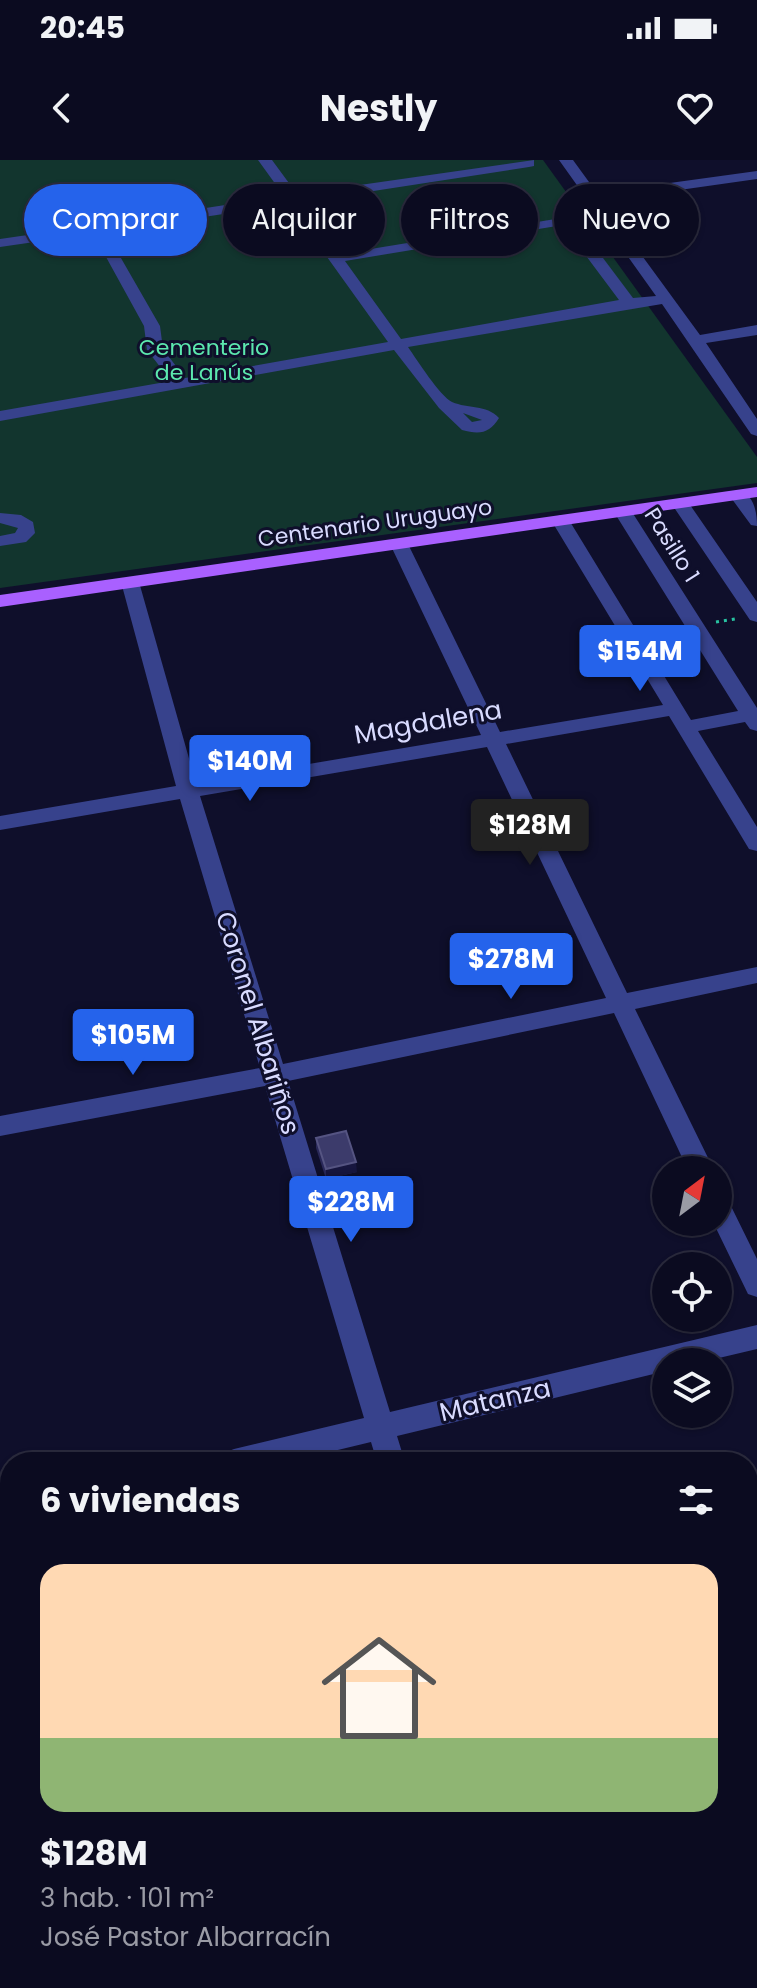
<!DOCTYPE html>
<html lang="es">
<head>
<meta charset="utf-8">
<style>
	:root { --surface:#0b0b20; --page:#141429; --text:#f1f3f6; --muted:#9a9ba5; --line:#2b2b3e; --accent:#2563eb }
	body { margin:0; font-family:Poppins,sans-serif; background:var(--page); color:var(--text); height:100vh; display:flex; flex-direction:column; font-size:30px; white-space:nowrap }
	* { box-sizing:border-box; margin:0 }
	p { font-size:26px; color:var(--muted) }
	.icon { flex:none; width:44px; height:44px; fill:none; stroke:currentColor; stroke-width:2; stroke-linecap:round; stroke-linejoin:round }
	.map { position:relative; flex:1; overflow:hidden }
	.panel { position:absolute; left:0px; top:1292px; width:758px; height:536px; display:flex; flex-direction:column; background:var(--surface); border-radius:32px 32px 0 0; box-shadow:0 2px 6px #0004,0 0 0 2px var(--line) }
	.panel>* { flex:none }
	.banner { position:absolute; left:24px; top:24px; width:710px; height:72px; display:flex; gap:16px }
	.needle { width:52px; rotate:32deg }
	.controls { position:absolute; left:652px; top:996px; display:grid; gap:16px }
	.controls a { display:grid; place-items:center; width:80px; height:80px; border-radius:50%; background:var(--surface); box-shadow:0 2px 6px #0004,0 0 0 2px var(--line); font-size:40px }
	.price { position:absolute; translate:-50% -68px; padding:0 18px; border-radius:8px; background:var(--accent); color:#fff; font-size:26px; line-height:52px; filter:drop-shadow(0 2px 4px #0008) }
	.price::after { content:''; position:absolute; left:50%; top:48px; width:24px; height:18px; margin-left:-12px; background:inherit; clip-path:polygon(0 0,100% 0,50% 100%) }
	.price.selected { background:#222; color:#fff }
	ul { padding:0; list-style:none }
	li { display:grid; align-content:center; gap:16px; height:424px; padding:0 40px }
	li+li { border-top:2px solid var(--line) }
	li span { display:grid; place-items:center; height:248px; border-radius:24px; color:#555 }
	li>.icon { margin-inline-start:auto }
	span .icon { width:144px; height:144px; fill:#fffc; stroke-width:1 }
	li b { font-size:34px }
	h2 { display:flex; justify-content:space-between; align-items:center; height:96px; padding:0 40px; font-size:34px }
	.pill { padding:0 28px; border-radius:36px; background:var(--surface); box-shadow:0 2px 6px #0004,0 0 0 2px var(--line); font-size:28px; line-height:72px }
	.pill.selected { background:var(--accent); color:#fff }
	.status { display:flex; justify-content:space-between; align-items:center; height:56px; padding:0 40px; background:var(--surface); direction:ltr }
	.status svg { height:22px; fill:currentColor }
	header { display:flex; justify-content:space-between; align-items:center; height:104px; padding:0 40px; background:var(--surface); font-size:36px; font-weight:700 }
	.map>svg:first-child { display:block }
</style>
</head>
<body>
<div class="status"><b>20:45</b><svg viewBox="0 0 49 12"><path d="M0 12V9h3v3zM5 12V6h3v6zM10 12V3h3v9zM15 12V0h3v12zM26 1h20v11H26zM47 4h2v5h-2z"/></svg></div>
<header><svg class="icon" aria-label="back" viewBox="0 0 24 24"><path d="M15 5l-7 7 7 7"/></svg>Nestly<svg class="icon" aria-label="heart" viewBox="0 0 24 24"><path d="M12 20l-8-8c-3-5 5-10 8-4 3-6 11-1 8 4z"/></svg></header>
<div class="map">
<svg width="757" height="1828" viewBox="0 0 757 1828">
	<rect width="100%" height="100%" fill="#0f0f2b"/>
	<path fill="#12352e" d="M0,0H543L757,297V323L0,428Z"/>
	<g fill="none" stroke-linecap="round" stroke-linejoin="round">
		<path stroke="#28c3a1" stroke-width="3" stroke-dasharray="3 5" stroke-linecap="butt" d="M716,462L735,459
			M653,473L672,470"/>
		<path fill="#37428c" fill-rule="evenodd" d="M258,0H272L297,34L534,0V6L529,7L302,42L340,94L586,54V60L576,62L633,138L656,136L559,0H573L597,33L757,11V19L602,41L700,175L757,165V175L706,183L757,259V276L751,274L662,144L408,187C417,200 440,236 452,242C468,249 486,244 499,258C490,273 480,275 462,270L439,248L394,190L0,261V251L171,221L147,190L144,166L95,77L83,75L0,87V79L83,67L91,68L102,64L284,36ZM289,44L388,182L185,218L163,189L160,166L106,72ZM563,65L619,140L401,179L345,101ZM463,253L482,260L472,262Z
			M738,330C754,334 757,352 757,366L751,365L729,335Z
			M680,338L686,339L757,442V462L750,460L671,343Z
			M623,347L632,352L757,548V571L750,569L745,562L698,571L757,667V691L749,689L669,556L506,584L627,833L757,807V823L635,849L714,1010H688L614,853L288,921L390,1252L757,1165V1189L702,1202H666V1211L397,1276L405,1302H377L371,1282L288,1302H220L224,1293L234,1289L364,1258L265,926L0,976V956L260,908L180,639L0,670V656L176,626L121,422L130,417L139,422L196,623L481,575L390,384L399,379L408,384L500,572L663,545L551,360L560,355L569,360L691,560L738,551L614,352ZM487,587L606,838L283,904L200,636Z
			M0,353L21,355L33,362L35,373L26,382L0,386V376L15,373L18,368L0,363Z
			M718,1035L727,1038L757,1099V1137L748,1134L713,1062H718Z
			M10,1340V1368L0,1371V1343Z
			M757,1711V1745L748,1748V1714Z
			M405,1818H468L464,1828H401Z
			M525,1818H559L562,1828H528Z"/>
		<path fill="#a960ff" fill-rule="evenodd" d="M757,327V337L0,447V435Z"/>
	</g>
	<path fill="#292859" d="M316,978L357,1012L326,1019L316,988Z"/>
	<path fill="#17163f" d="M356,1002L357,1012L326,1019V1009Z"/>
	<path fill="#3c3b6b" stroke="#555482" stroke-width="2" d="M346,971L356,1002L326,1009L316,978Z"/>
	<g text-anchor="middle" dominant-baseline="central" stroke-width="6" stroke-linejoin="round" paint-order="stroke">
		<g font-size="22" fill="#5ce8ae" stroke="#0f0f2b">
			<text x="204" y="187">Cementerio<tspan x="204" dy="25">de Lanús</tspan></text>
		</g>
		<g font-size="22" fill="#d9dbff" stroke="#0f0f2b">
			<text transform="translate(375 363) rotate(-8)">Centenario Uruguayo</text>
			<text transform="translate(672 385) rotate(58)">Pasillo 1</text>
		</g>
		<g font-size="26" fill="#d9dbff" stroke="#0f0f2b">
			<text transform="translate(428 562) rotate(-10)">Magdalena</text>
			<text transform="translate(258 863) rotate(73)">Coronel Albariños</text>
			<text transform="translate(495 1240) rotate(-13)">Matanza</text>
		</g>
	</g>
</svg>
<div class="controls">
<a><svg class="needle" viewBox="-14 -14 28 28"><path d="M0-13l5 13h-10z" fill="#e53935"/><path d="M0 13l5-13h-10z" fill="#9a9ba5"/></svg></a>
<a><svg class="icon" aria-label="locate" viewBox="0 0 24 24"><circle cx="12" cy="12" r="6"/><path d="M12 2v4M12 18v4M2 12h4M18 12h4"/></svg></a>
<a><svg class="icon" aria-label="layers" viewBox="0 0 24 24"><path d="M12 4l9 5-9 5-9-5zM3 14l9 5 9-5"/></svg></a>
</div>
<b class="price" style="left:640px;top:533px">$154M</b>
<b class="price" style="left:250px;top:643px">$140M</b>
<b class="price selected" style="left:530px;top:707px">$128M</b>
<b class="price" style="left:511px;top:841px">$278M</b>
<b class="price" style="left:133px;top:917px">$105M</b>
<b class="price" style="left:351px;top:1084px">$228M</b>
<div class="banner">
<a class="pill selected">Comprar</a>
<a class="pill">Alquilar</a>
<a class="pill">Filtros</a>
<a class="pill">Nuevo</a>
</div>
<section class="panel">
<h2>6 viviendas<svg class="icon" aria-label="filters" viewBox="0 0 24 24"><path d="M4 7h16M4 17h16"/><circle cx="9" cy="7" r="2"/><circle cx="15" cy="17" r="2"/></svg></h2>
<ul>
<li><span style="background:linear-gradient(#ffd9b3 70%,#8fb573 0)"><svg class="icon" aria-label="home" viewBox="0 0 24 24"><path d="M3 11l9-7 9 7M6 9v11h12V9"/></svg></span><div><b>$128M</b><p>3 hab. · 101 m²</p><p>José Pastor Albarracín</p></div></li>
</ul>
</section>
</div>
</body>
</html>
